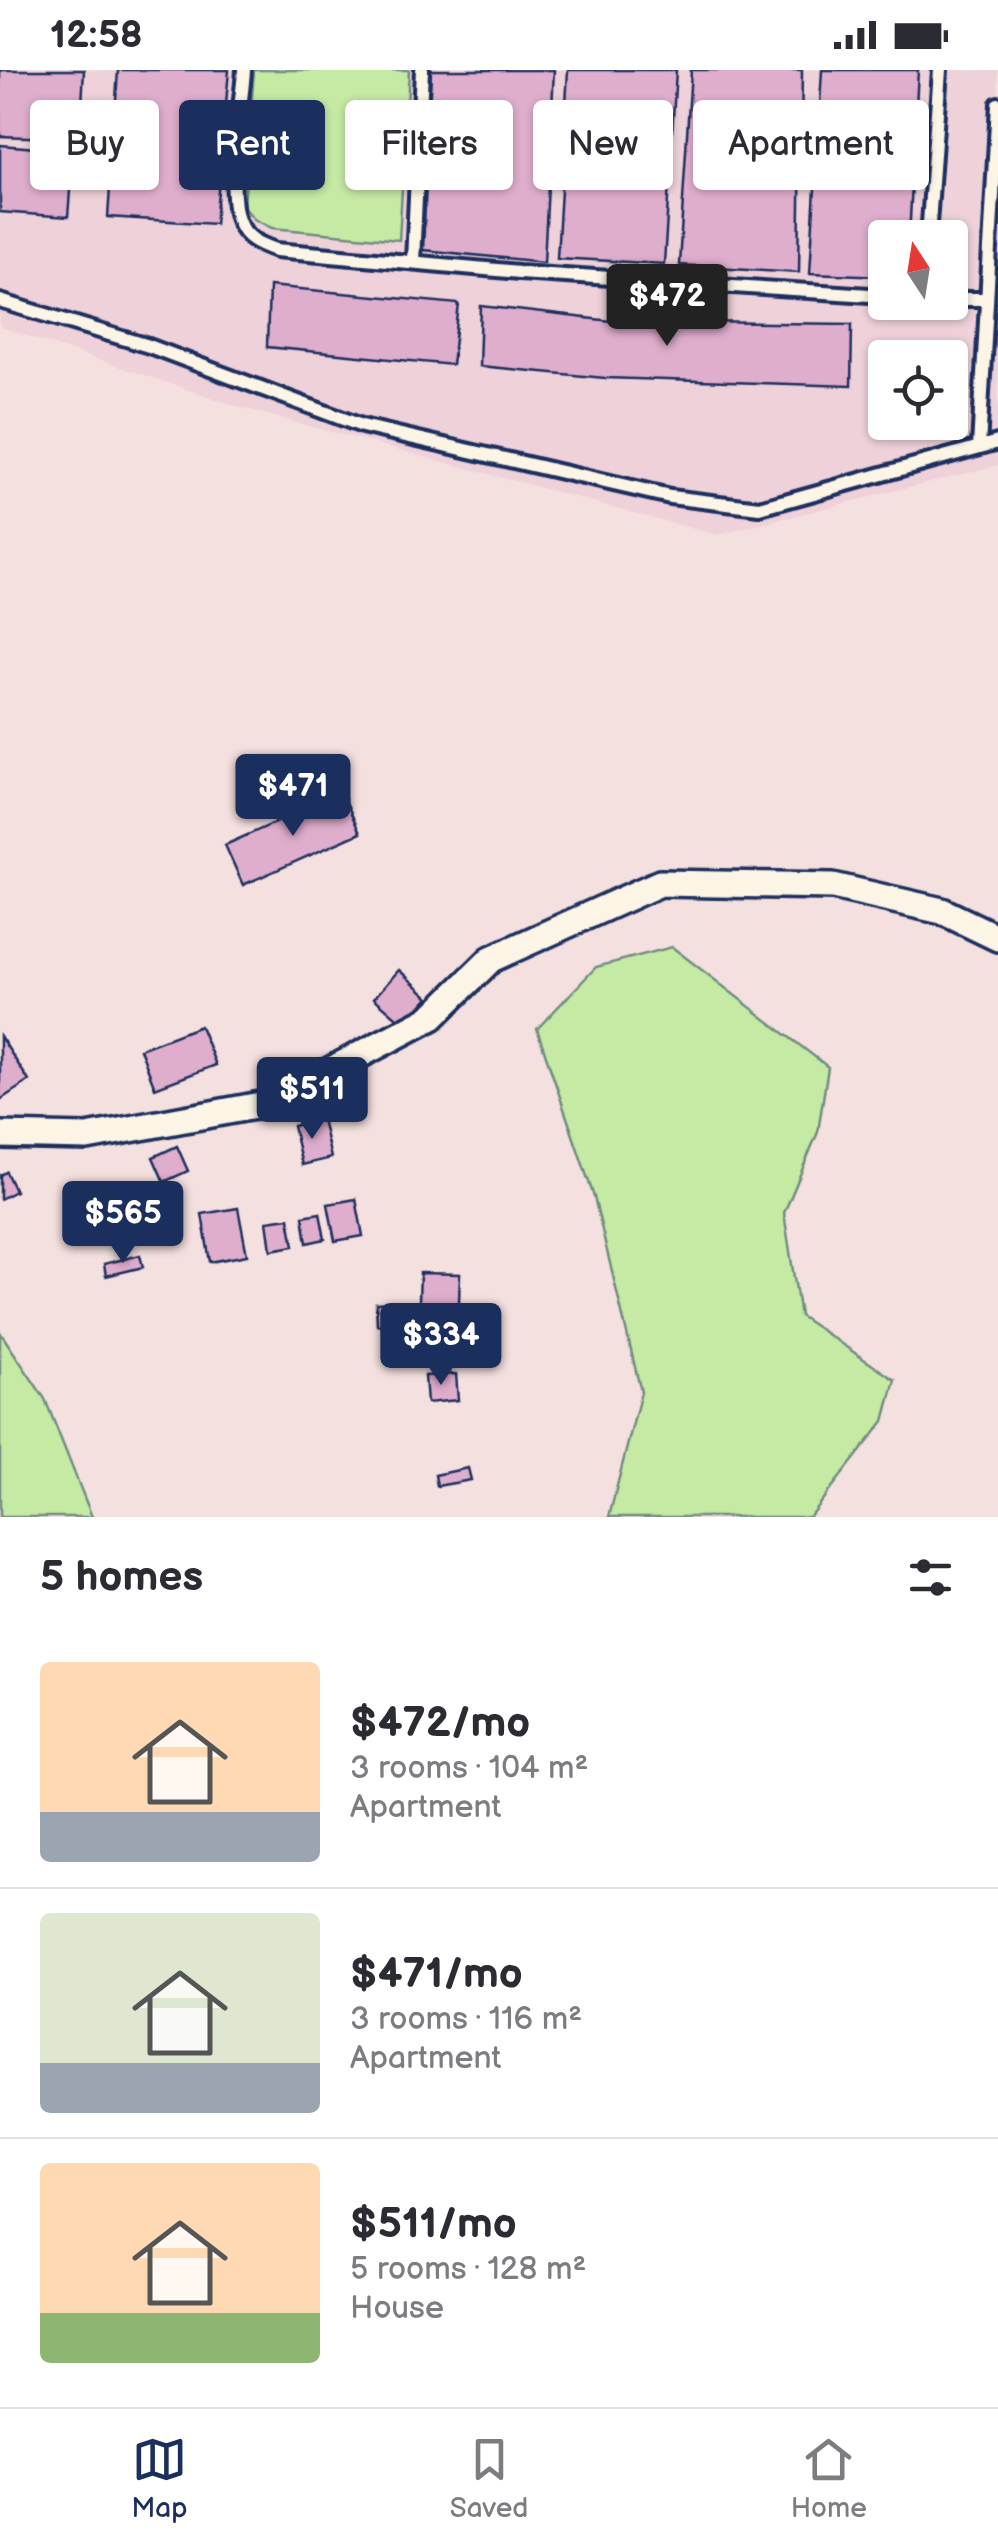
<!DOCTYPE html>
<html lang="en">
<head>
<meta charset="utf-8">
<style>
	:root { --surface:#fff; --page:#f2f2f3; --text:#2b2b33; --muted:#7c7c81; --line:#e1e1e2; --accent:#1b2f5e }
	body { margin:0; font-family:"Balsamiq Sans",sans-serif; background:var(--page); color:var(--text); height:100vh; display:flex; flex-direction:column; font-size:38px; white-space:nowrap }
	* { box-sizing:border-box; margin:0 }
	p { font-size:32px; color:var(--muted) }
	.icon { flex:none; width:55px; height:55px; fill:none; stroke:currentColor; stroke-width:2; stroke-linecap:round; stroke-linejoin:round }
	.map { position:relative; height:1447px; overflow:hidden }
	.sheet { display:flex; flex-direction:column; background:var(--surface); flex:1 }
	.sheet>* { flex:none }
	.top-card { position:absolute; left:30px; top:30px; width:940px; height:90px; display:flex; gap:20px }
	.needle { width:65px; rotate:348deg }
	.fabs { position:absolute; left:868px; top:150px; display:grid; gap:20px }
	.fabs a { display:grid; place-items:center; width:100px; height:100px; border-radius:10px; background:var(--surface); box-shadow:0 2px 8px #0004; font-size:50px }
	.price { position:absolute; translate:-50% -85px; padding:0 22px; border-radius:10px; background:var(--accent); color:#fff; font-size:32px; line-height:65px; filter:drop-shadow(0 2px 5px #0008) }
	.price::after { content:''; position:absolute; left:50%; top:60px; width:30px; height:22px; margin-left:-15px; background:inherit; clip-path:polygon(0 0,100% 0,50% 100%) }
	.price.on { background:#222; color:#fff }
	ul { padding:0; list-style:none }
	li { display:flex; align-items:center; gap:30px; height:250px; padding:0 40px }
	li+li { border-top:2px solid var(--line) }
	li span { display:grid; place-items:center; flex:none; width:280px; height:200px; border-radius:10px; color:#555 }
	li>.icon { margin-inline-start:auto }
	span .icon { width:120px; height:120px; fill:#fffc; stroke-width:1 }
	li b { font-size:42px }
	h2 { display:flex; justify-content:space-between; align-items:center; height:120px; padding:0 40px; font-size:42px }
	.pill { padding:0 35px; border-radius:10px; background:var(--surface); box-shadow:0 2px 8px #0004; font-size:35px; line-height:90px }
	.pill.on { background:var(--accent); color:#fff }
	.status { display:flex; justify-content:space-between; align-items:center; height:70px; padding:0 50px; background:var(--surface); direction:ltr }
	.status svg { height:28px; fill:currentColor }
	.menu { display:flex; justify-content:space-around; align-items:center; height:140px; border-top:2px solid var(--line); background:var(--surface); font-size:28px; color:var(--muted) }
	.menu a { display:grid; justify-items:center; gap:5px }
	.menu .on { color:var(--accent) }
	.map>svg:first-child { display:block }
</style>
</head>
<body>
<div class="status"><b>12:58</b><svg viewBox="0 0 49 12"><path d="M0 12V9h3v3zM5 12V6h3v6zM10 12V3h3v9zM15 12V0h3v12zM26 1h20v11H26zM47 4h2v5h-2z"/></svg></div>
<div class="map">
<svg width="998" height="1447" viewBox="0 0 998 1447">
	<rect width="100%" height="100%" fill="#f4e0de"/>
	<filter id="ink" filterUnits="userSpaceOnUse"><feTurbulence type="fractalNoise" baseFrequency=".01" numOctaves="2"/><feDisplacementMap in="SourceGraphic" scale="20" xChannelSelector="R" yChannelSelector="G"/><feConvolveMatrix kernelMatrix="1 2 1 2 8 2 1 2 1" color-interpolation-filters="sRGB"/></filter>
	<g filter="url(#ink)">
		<path fill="#eed1d9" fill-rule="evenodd" d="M0,0H998V395L717,465L246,339L0,257ZM885,168H950V232H885ZM885,288H950V352H885Z"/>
		<path fill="#c5eaa4" stroke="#708c81" stroke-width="2.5" d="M254,0H409L399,170L272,158L254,149L244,137Z
			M672,877L828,997L818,1062L784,1143L800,1246L895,1310L884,1351L809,1447H609L641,1322L594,1127L537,959L596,897Z
			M0,1262L45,1329L92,1447H0Z"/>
		<path fill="#e0aecd" stroke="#1b2f5e" stroke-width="2.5" d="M0,0H84L80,69L0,66Z
			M118,0H229L215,154L108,147Z
			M431,0H554L544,192L423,180Z
			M568,0H676L664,194L557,188Z
			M691,0H802L799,202L679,195Z
			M822,0H918L909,168H885V206L810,203Z
			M0,75L73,81L68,147L0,142Z
			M269,216L459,234L452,295L267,277Z
			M481,236L611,251L852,254L851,316L605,308L479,296Z
			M342,723L360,763L243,815L225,775Z
			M399,900L429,927L404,954L374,928Z
			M200,956L216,995L155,1018L140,979Z
			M0,966L29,1011L0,1030Z
			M322,1049L331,1088L302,1095L293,1056Z
			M177,1076L188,1101L164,1112L153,1087Z
			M6,1102L15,1121L0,1129V1105Z
			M356,1129L363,1166L335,1171L328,1134Z
			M238,1138L247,1185L210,1192L202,1144Z
			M320,1143L325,1169L307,1173L303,1146Z
			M289,1148L294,1176L271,1180L267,1151Z
			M140,1185L143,1197L106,1206L104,1194Z
			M420,1203L460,1204L458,1260L418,1259Z
			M395,1232L396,1254L377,1255L376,1233Z
			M456,1304L458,1330L427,1333L425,1306Z
			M468,1398L471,1410L437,1416L435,1405Z"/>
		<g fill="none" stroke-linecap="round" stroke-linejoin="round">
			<defs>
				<path id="lane" d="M244,0C242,37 225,120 239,152C246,169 260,174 276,180L519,202L885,226
					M928,168L940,0
					M413,191L422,0
					M950,229H987
					M0,231L149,276L362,356L670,427L760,438L998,372
					M979,377L998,34"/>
				<path id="street" d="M0,1065L87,1067L266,1034L432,947L491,889L660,813L833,816L942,841L998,868"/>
			</defs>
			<use href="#lane" stroke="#1b2f5e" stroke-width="20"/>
			<use href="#street" stroke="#1b2f5e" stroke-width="32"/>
			<use href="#lane" stroke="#fcf5e5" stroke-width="12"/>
			<use href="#street" stroke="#fcf5e5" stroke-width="25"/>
		</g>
	</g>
</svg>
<div class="fabs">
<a><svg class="needle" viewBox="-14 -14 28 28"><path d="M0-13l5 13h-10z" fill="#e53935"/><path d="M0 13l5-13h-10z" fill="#7c7c81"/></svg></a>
<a><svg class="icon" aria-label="locate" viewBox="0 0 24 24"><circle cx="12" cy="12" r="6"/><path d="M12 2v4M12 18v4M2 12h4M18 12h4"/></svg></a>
</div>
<b class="price on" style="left:667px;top:279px">$472</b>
<b class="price" style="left:293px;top:769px">$471</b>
<b class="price" style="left:312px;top:1072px">$511</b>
<b class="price" style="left:123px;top:1196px">$565</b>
<b class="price" style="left:441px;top:1318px">$334</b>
<div class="top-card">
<a class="pill">Buy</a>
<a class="pill on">Rent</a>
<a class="pill">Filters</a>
<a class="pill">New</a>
<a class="pill">Apartment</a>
</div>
</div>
<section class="sheet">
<h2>5 homes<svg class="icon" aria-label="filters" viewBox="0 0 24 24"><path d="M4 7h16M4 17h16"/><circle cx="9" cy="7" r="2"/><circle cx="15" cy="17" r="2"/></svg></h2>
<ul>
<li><span style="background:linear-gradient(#ffd9b3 75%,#9aa5b1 0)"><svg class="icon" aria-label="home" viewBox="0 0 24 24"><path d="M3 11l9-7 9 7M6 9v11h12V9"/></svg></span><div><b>$472/mo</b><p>3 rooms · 104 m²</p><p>Apartment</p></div></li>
<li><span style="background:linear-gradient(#dfe7d0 75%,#9aa5b1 0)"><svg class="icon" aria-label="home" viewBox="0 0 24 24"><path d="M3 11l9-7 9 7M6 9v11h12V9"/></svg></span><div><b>$471/mo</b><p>3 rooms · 116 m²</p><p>Apartment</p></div></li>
<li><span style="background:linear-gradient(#ffd9b3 75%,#8fb573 0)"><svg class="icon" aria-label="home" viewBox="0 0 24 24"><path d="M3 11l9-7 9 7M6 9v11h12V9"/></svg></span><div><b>$511/mo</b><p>5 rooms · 128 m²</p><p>House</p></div></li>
</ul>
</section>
<nav class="menu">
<a class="on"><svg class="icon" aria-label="map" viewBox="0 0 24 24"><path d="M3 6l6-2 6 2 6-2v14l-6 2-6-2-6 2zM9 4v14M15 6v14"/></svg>Map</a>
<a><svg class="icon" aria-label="saved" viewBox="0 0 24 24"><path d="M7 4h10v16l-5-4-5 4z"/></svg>Saved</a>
<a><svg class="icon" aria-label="home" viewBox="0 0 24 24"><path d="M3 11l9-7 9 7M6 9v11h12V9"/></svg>Home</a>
</nav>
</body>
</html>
